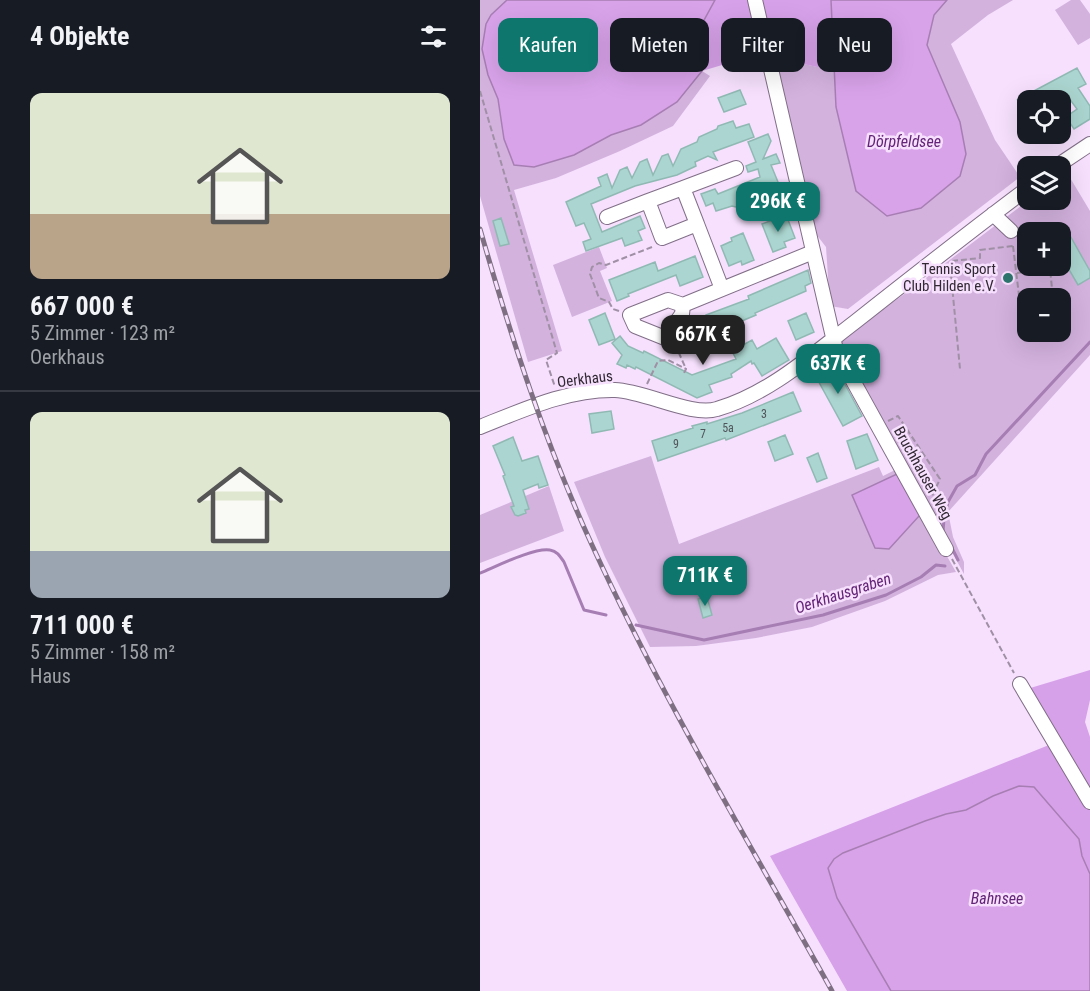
<!DOCTYPE html>
<html lang="de">
<head>
<meta charset="utf-8">
<style>
	:root { --surface:#171b24; --page:#242831; --text:#f1f3f6; --muted:#9ea1a6; --line:#363941; --accent:#0f766e }
	body { margin:0; font-family:"Roboto Condensed",sans-serif; background:var(--page); color:var(--text); height:100vh; display:flex; flex-direction:column; font-size:22px; white-space:nowrap }
	* { box-sizing:border-box; margin:0 }
	p { font-size:20px; color:var(--muted) }
	.icon { flex:none; width:33px; height:33px; fill:none; stroke:currentColor; stroke-width:2; stroke-linecap:round; stroke-linejoin:round }
	.map { position:relative; flex:1; overflow:hidden }
	.drawer { display:flex; flex-direction:column; background:var(--surface); width:480px }
	.drawer>* { flex:none }
	.hud { position:absolute; left:18px; top:18px; width:501px; height:54px; display:flex; gap:12px }
	.tools { position:absolute; left:537px; top:90px; display:grid; gap:12px }
	.tools a { display:grid; place-items:center; width:54px; height:54px; border-radius:12px; background:var(--surface); box-shadow:0 6px 24px #0002; font-size:30px }
	.price { position:absolute; translate:-50% -51px; padding:0 14px; border-radius:12px; background:var(--accent); color:#fff; font-size:20px; line-height:39px; filter:drop-shadow(0 2px 3px #0008) }
	.price::after { content:''; position:absolute; left:50%; top:36px; width:18px; height:14px; margin-left:-9px; background:inherit; clip-path:polygon(0 0,100% 0,50% 100%) }
	.price.on { background:#222; color:#fff }
	ul { padding:0; list-style:none }
	li { display:grid; align-content:center; gap:12px; height:318px; padding:0 30px }
	li+li { border-top:2px solid var(--line) }
	li span { display:grid; place-items:center; height:186px; border-radius:12px; color:#555 }
	li>.icon { margin-inline-start:auto }
	span .icon { width:108px; height:108px; fill:#fffc; stroke-width:1 }
	li b { font-size:26px }
	h2 { display:flex; justify-content:space-between; align-items:center; height:72px; padding:0 30px; font-size:26px }
	.tag { padding:0 21px; border-radius:12px; background:var(--surface); box-shadow:0 6px 24px #0002; font-size:21px; line-height:54px }
	.tag.on { background:var(--accent); color:#fff }
	main { display:flex; flex:1; min-height:0 }
	.map>svg:first-child { display:block }
</style>
</head>
<body>
<main>
<section class="drawer">
<h2>4 Objekte<svg class="icon" aria-label="filters" viewBox="0 0 24 24"><path d="M4 7h16M4 17h16"/><circle cx="9" cy="7" r="2"/><circle cx="15" cy="17" r="2"/></svg></h2>
<ul>
<li><span style="background:linear-gradient(#dfe7d0 65%,#b9a48a 0)"><svg class="icon" aria-label="home" viewBox="0 0 24 24"><path d="M3 11l9-7 9 7M6 9v11h12V9"/></svg></span><div><b>667 000 €</b><p>5 Zimmer · 123 m²</p><p>Oerkhaus</p></div></li>
<li><span style="background:linear-gradient(#dfe7d0 75%,#9aa5b1 0)"><svg class="icon" aria-label="home" viewBox="0 0 24 24"><path d="M3 11l9-7 9 7M6 9v11h12V9"/></svg></span><div><b>711 000 €</b><p>5 Zimmer · 158 m²</p><p>Haus</p></div></li>
</ul>
</section>
<div class="map">
<svg width="610" height="991" viewBox="0 0 610 991">
	<rect width="100%" height="100%" fill="#f6e0fd"/>
	<path fill="#d3b2de" fill-rule="evenodd" d="M0,0H27L11,15L6,24L8,75L18,99L54,167L94,155L131,135L161,125L197,102L222,71L230,76L193,126L140,151L76,178L34,190L82,351L48,362L0,196Z
		M467,0H533L508,15L471,44L515,140L540,177L368,309L350,306L346,247L336,234L293,57L355,71L356,107L364,136L407,216L441,208L480,176V122L447,45L454,15Z
		M591,0H600L610,14V38L598,45L575,10Z
		M586,171L610,211V355L468,512L473,537L484,562V574L360,348L362,338L430,290L549,200H580L581,175ZM548,232H580V266H548ZM548,298H580V332H548Z
		M119,247L127,268L120,271L132,301L92,317L73,265Z
		M171,456L199,544L399,467L403,476L417,469L476,572L458,575L405,601L332,627L276,638L216,646L170,647L125,557L94,482Z
		M69,486L84,531L0,563V515Z"/>
	<path fill="#d7a1e9" d="M235,0H351L355,71L279,54L222,71L216,35Z
		M610,670V700L605,722L610,737V874L602,856L599,839L539,786L513,796L486,810L466,814L445,821L363,853L348,868L357,898L411,991H367L290,856L569,745L547,689Z"/>
	<path fill="#d9a3ea" stroke="#a77eb3" stroke-width="1.5" d="M27,0H235L216,35L222,71L197,102L161,125L131,135L94,155L54,167L34,165L24,139L18,99L8,75L2,49L6,24L11,15Z
		M351,0H467L454,15L447,45L480,122L486,154L480,176L441,208L407,216L376,191L356,107Z
		M417,474L440,515L409,549L395,548L372,495Z
		M539,786L554,787L599,839L602,856L610,874V991H411L357,898L348,868L354,859L363,853L445,821L466,814L486,810L513,796Z"/>
	<g fill="none" stroke-linecap="round" stroke-linejoin="round">
		<path stroke="#a77eb3" stroke-width="3" d="M463,533L464,518L468,502L477,486L495,475L506,454L610,342
			M471,546L478,560
			M0,573C15,567 55,547 70,550C77,551 80,556 84,562L104,610L126,615
			M156,625L224,640L343,615L406,595L441,577L456,565L465,566"/>
	</g>
	<path fill="#abd5d0" stroke="#90b9b4" stroke-width="1.5" d="M597,68L606,84L598,88L610,106V119L594,129L586,117L597,109L586,94L574,100H537Z
		M260,90L266,104L244,112L238,98Z
		M253,121L256,128L269,124L274,137L233,152L237,160L228,156L215,162L216,166L197,175L155,186L111,204L122,232L160,216L165,228L158,231L162,240L145,246L142,238L106,251L103,242L111,239L104,223L96,226L86,202L121,186L118,178L127,174L132,188L140,170L147,167L152,178L160,162L167,159L173,175L182,156L188,154L193,166L201,149L217,142L219,137L237,129L238,126Z
		M288,134L291,141L283,159L296,154L300,163L291,165L298,182L278,190L279,191L271,194L275,203L260,208L252,206L236,211L233,203L226,206L221,194L235,189L238,194L280,177L278,169L268,172L266,166L276,162L268,142Z
		M307,217L315,238L304,242L306,247L293,252L282,224L295,219L296,222Z
		M21,218L29,244L20,246L13,221Z
		M588,232L610,271V278L598,285L580,254V236Z
		M263,233L274,260L262,265L261,261L249,266L241,246L252,241L251,238Z
		M215,256L223,277L200,286L196,275L148,294L149,296L137,301L129,280L175,262L178,271Z
		M328,270L331,283L325,286L326,291L275,313L276,315L233,333L234,336L209,347L205,337L199,338L198,335L203,328L227,318L226,315L269,299L268,296Z
		M125,313L135,339L119,345L109,320Z
		M326,313L334,332L316,340L308,321Z
		M140,336L148,346L163,353L164,351L212,375L256,359L252,351L272,340L277,349L296,338L309,360L282,376L274,363L272,364L271,361L251,374L252,377L229,385L232,392L217,398L156,367L155,369L147,365L146,368L137,364L142,355L132,343Z
		M354,364L382,416L363,426L335,375Z
		M313,392L321,411L246,440L245,438L178,461L172,441L213,428L212,426L227,422V424L262,413Z
		M131,411L134,429L112,433L109,414Z
		M387,434L398,460L376,469L367,441Z
		M305,435L313,454L295,461L288,442Z
		M33,437L42,461L58,456L68,485L59,488L58,484L43,490L49,509L45,510L46,513L38,516L35,515L31,507L34,506L23,476L25,475L13,446Z
		M338,453L347,478L337,482L327,458Z
		M227,597L232,615L223,618L218,599Z"/>
	<g fill="none" stroke-linecap="round" stroke-linejoin="round">
		<defs>
			<path id="minor" d="M275,0L356,350L466,549
				M577,166L610,144
				M203,188L217,224L182,238L168,201Z
				M203,188L256,168
				M513,214L531,231
				M127,217L168,201
				M217,224L242,289
				M203,305L202,314L185,338L155,326L150,315L188,300L203,305L333,252
				M0,427C43,410 88,389 135,390C165,391 212,417 237,409C289,394 333,354 375,322C432,277 489,232 548,188
				M540,684L610,802"/>
		</defs>
		<use href="#minor" stroke="#816e87" stroke-width="16"/>
		<path stroke="#a090a5" stroke-width="2" stroke-dasharray="6 3" stroke-linecap="butt" d="M0,91L77,353L66,360L75,387
			M533,246L544,337L576,333V332
			M472,261L500,258V250L533,246
			M470,264L480,369
			M537,273L570,269L573,298
			M139,311L133,309L129,302L119,298L110,274L112,267L119,263L126,265L172,247
			M195,344L206,369
			M167,384L178,361L188,360L206,369L203,375
			M408,421L418,416L460,479L451,498
			M472,559L534,673"/>
		<use href="#minor" stroke="#fff" stroke-width="14"/>
		<defs>
			<path id="rail" d="M0,229C31,337 65,443 112,545C182,698 270,844 352,991"/>
		</defs>
		<use href="#rail" stroke="#7e7082" stroke-width="5"/>
		<use href="#rail" stroke="#f6e0fd" stroke-width="3" stroke-dasharray="9" stroke-linecap="butt"/>
	</g>
	<circle fill="#2d756e" stroke="#f6e0fd" stroke-width="2" cx="528" cy="278" r="6"/>
	<g text-anchor="middle" dominant-baseline="central" stroke-width="5" stroke-linejoin="round" paint-order="stroke">
		<g font-size="12" fill="#50545b">
			<text x="284" y="414">3</text>
			<text x="248" y="428">5a</text>
			<text x="223" y="434">7</text>
			<text x="196" y="444">9</text>
		</g>
		<g font-size="15" fill="#322934" stroke="#f6e0fd" text-anchor="end">
			<text x="516" y="269">Tennis Sport<tspan x="516" dy="17">Club Hilden e.V.</tspan></text>
		</g>
		<g font-size="15" fill="#322934" stroke="#f6e0fd">
			<text transform="translate(105 379) rotate(-7)">Oerkhaus</text>
			<text transform="translate(443 473) rotate(61)">Bruchhauser Weg</text>
		</g>
		<g font-size="16" font-style="italic" fill="#632376" stroke="#f6e0fd">
			<text x="424" y="141">Dörpfeldsee</text>
			<text transform="translate(363 593) rotate(-18)">Oerkhausgraben</text>
			<text x="517" y="898">Bahnsee</text>
		</g>
	</g>
</svg>
<div class="tools">
<a><svg class="icon" aria-label="locate" viewBox="0 0 24 24"><circle cx="12" cy="12" r="6"/><path d="M12 2v4M12 18v4M2 12h4M18 12h4"/></svg></a>
<a><svg class="icon" aria-label="layers" viewBox="0 0 24 24"><path d="M12 4l9 5-9 5-9-5zM3 14l9 5 9-5"/></svg></a>
<a>+</a>
<a>−</a>
</div>
<b class="price" style="left:298px;top:233px">296K €</b>
<b class="price on" style="left:223px;top:366px">667K €</b>
<b class="price" style="left:358px;top:395px">637K €</b>
<b class="price" style="left:225px;top:607px">711K €</b>
<div class="hud">
<a class="tag on">Kaufen</a>
<a class="tag">Mieten</a>
<a class="tag">Filter</a>
<a class="tag">Neu</a>
</div>
</div>
</main>
</body>
</html>
